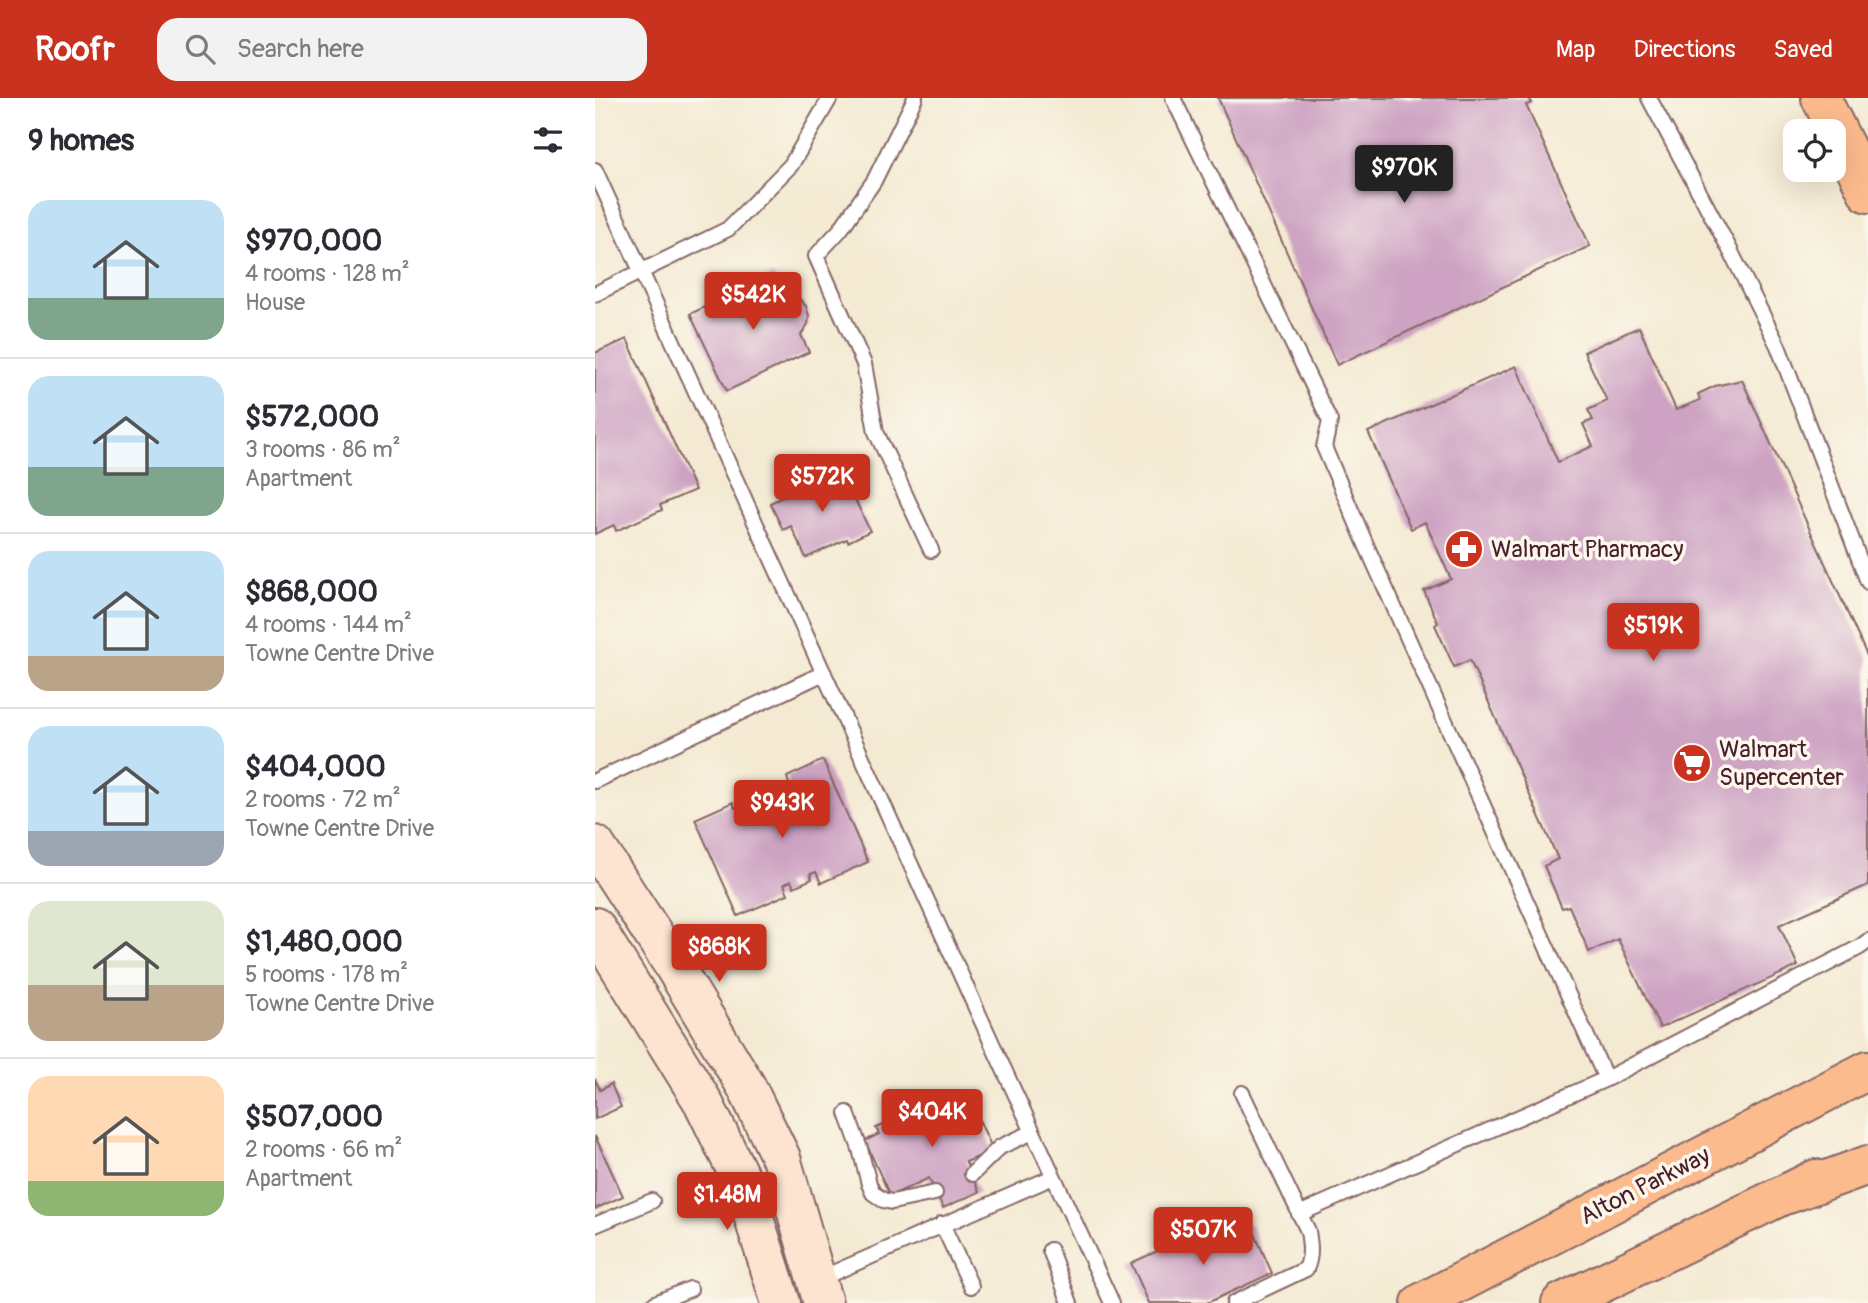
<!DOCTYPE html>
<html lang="en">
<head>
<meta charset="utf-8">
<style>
	:root { --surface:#fff; --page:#f2f2f3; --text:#2b2b33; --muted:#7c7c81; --line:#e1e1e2; --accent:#c8321e }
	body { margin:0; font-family:Pangolin,sans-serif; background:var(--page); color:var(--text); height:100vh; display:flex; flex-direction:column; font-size:26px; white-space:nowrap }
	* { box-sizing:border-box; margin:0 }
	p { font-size:23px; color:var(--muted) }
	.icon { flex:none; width:38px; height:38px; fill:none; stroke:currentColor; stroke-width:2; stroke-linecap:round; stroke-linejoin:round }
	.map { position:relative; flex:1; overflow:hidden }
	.panel { display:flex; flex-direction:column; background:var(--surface); width:595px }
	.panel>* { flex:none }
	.buttons { position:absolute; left:1188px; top:21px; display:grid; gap:14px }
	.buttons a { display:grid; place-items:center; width:63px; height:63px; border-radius:14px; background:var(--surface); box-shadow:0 7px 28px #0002; font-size:35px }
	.price { position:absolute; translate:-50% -60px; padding:0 16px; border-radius:7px; background:var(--accent); color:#fff; font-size:23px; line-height:46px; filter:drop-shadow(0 2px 4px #0008) }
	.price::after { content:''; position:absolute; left:50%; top:42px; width:21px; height:16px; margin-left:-10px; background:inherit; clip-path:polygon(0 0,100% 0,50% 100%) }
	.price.selected { background:#222; color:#fff }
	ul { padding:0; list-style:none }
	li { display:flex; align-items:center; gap:21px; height:175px; padding:0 28px }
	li+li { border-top:2px solid var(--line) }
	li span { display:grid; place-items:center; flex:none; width:196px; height:140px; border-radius:21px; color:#555 }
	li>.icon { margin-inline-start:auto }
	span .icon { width:84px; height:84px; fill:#fffc; stroke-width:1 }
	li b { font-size:30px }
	h2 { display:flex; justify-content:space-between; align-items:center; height:84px; padding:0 28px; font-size:30px }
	header { display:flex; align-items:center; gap:42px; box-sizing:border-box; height:98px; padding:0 35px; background:var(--accent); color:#fff }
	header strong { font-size:33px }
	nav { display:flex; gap:38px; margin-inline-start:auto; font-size:24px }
	.search { width:490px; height:63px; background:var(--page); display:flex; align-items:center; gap:18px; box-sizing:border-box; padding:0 24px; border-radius:21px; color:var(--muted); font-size:26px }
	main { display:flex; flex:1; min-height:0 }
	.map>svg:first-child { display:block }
</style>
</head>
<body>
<header>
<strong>Roofr</strong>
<div class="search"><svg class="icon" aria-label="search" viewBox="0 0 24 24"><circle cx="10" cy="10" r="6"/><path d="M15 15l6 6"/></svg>Search here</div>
<nav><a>Map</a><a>Directions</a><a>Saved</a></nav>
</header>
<main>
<section class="panel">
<h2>9 homes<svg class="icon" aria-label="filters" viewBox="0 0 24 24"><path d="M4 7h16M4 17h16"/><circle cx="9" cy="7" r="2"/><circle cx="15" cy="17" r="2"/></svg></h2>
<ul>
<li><span style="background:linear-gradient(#bfe0f5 70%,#7fa58c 0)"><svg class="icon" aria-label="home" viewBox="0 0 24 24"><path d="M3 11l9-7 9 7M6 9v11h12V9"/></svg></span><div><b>$970,000</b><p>4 rooms · 128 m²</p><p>House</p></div></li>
<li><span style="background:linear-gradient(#bfe0f5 65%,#7fa58c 0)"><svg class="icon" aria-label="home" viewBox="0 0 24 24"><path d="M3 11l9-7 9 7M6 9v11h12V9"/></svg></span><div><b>$572,000</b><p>3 rooms · 86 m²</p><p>Apartment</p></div></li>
<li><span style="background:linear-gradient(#bfe0f5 75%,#b9a48a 0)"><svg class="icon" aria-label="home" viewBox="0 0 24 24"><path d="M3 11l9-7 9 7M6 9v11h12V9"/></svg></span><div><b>$868,000</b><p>4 rooms · 144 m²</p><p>Towne Centre Drive</p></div></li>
<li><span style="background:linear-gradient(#bfe0f5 75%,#9aa5b1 0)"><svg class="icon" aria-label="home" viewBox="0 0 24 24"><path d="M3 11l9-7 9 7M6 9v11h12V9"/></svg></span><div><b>$404,000</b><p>2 rooms · 72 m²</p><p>Towne Centre Drive</p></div></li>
<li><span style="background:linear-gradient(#dfe7d0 60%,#b9a48a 0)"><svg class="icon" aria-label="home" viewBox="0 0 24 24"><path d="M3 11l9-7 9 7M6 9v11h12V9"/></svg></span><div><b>$1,480,000</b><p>5 rooms · 178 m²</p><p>Towne Centre Drive</p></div></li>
<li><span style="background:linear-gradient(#ffd9b3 75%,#8fb573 0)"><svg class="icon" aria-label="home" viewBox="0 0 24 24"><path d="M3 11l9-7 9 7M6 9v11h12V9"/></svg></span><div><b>$507,000</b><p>2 rooms · 66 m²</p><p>Apartment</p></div></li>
</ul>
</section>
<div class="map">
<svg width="1273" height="1205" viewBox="0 0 1273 1205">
	<rect width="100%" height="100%" fill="#fbf7ec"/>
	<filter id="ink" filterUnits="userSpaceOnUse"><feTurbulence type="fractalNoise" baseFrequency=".0143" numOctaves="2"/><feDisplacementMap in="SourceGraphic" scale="14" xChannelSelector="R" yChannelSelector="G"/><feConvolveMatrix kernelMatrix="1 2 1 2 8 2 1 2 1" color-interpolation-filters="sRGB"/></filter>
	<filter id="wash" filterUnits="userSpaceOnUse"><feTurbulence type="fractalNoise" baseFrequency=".00686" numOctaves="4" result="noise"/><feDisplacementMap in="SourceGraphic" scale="28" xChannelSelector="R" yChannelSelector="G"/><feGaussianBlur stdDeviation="1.57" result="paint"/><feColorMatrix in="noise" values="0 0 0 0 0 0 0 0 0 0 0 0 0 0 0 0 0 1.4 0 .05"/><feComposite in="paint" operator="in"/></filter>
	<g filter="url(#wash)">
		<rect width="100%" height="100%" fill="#f4ead3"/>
		<g id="blocks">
			<path fill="#cda2c2" d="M623,0H934L937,5L931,7L995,148L742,267Z
				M178,177L187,196L194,197L204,201L211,208L214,218L213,226L206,237L214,254L132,293L95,216Z
				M1044,229L1081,312L1105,302L1103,296L1120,288L1147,282L1273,560V787L1184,827L1203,868L1065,930L1023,841L994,854L974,808L967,810L949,768L963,761L875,562L859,569L840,527L843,525L829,493L856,481L830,424L816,431L773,334L921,268L963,364L998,348L988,326L998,322L993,312L1012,303L989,254Z
				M32,241L100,392L65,407L67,412L21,433L19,427L0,436V255Z
				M246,372L275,433L253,444L252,441L211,460L196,428L188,432L175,405Z
				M228,662L273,764L226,785L221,774L215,776L217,781L199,789L196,783L189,786L193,796L143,818L100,721L138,704L140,710L194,686L192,679Z
				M0,981L5,992L16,986L26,1009L0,1021Z
				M372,996L398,1052L371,1064L384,1094L348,1110L334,1080L295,1098L270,1043L284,1036L281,1030L316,1015L314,1011L341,999L345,1008Z
				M0,1038L28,1098L0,1111Z
				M644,1122L647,1129L655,1125L677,1175L612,1205H554L536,1165L578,1146L580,1151Z"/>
		</g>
	</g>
	<g filter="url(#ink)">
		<use href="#blocks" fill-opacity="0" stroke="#866666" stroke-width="2"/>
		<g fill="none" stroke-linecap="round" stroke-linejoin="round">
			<defs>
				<path id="lane" d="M320,0L279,83L245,132L221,158L269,266L281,334L336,452
					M578,0L735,323L729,349L772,449L1011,981
					M1054,0L1134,150L1183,248L1273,484
					M0,72L400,952L517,1205
					M0,196L133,131L196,67L235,0
					M0,683L229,575
					M252,1015L265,1051L274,1086L278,1095L288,1102L297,1104L340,1095
					M377,1076L405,1049L438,1034
					M704,1116L1011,981L1265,849L1273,843
					M347,1126L376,1188
					M0,1127L57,1103
					M455,1152L475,1205
					M222,1182L458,1079
					M60,1205L95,1191
					M639,1205L711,1171C717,1158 715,1146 713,1133L647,995"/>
				<path id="secondary" d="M0,747L77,865L151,988L186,1060L228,1205
					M0,829L108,1004L148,1086L186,1205"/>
				<path id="primary" d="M826,1205L1273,972
					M966,1205L1221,1081"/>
				<path id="highway" d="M1226,0L1273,95
					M1193,1096L1273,1067"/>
			</defs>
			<use href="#lane" stroke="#866666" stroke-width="18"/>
			<use href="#secondary" stroke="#866666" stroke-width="42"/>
			<use href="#primary" stroke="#866666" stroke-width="42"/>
			<use href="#highway" stroke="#866666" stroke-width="42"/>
			<use href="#lane" stroke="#fff" stroke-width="14"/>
			<use href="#secondary" stroke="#fde4d1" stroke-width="38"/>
			<use href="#primary" stroke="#fbbb8d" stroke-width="38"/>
			<use href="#highway" stroke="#fbbb8d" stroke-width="38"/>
		</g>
	</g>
	<defs>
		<symbol id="pharmacy-disc" viewBox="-11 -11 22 22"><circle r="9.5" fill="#c8321e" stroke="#fbf7ec"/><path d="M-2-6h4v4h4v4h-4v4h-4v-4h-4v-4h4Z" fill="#fff"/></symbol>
		<symbol id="supermarket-disc" viewBox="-11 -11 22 22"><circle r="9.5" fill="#c8321e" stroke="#fbf7ec"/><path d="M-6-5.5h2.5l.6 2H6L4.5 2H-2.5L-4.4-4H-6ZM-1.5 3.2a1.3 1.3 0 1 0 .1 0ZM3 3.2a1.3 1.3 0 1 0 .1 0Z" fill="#fff"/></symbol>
	</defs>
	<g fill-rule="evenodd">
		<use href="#pharmacy-disc" x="847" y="429" width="44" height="44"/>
		<use href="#supermarket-disc" x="1075" y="643" width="44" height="44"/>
	</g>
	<g text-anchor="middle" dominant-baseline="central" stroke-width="7" stroke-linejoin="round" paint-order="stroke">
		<g font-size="24" fill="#4a1f2b" stroke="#fbf7ec" text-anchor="start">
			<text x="896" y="451">Walmart Pharmacy</text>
			<text x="1124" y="651">Walmart<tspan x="1124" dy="28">Supercenter</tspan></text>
		</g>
		<g font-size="24" fill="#4a1f2b" stroke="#fbf7ec">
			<text transform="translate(1050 1088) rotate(-27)">Alton Parkway</text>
		</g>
	</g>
</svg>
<div class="buttons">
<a><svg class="icon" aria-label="locate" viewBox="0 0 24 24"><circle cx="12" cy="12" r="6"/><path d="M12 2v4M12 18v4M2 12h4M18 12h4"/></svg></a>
</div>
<b class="price selected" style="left:809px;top:107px">$970K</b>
<b class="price" style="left:158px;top:234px">$542K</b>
<b class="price" style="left:227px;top:416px">$572K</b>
<b class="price" style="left:1058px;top:565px">$519K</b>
<b class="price" style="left:187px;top:742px">$943K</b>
<b class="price" style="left:124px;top:886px">$868K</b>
<b class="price" style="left:337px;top:1051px">$404K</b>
<b class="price" style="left:132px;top:1134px">$1.48M</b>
<b class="price" style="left:608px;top:1169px">$507K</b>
</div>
</main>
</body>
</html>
